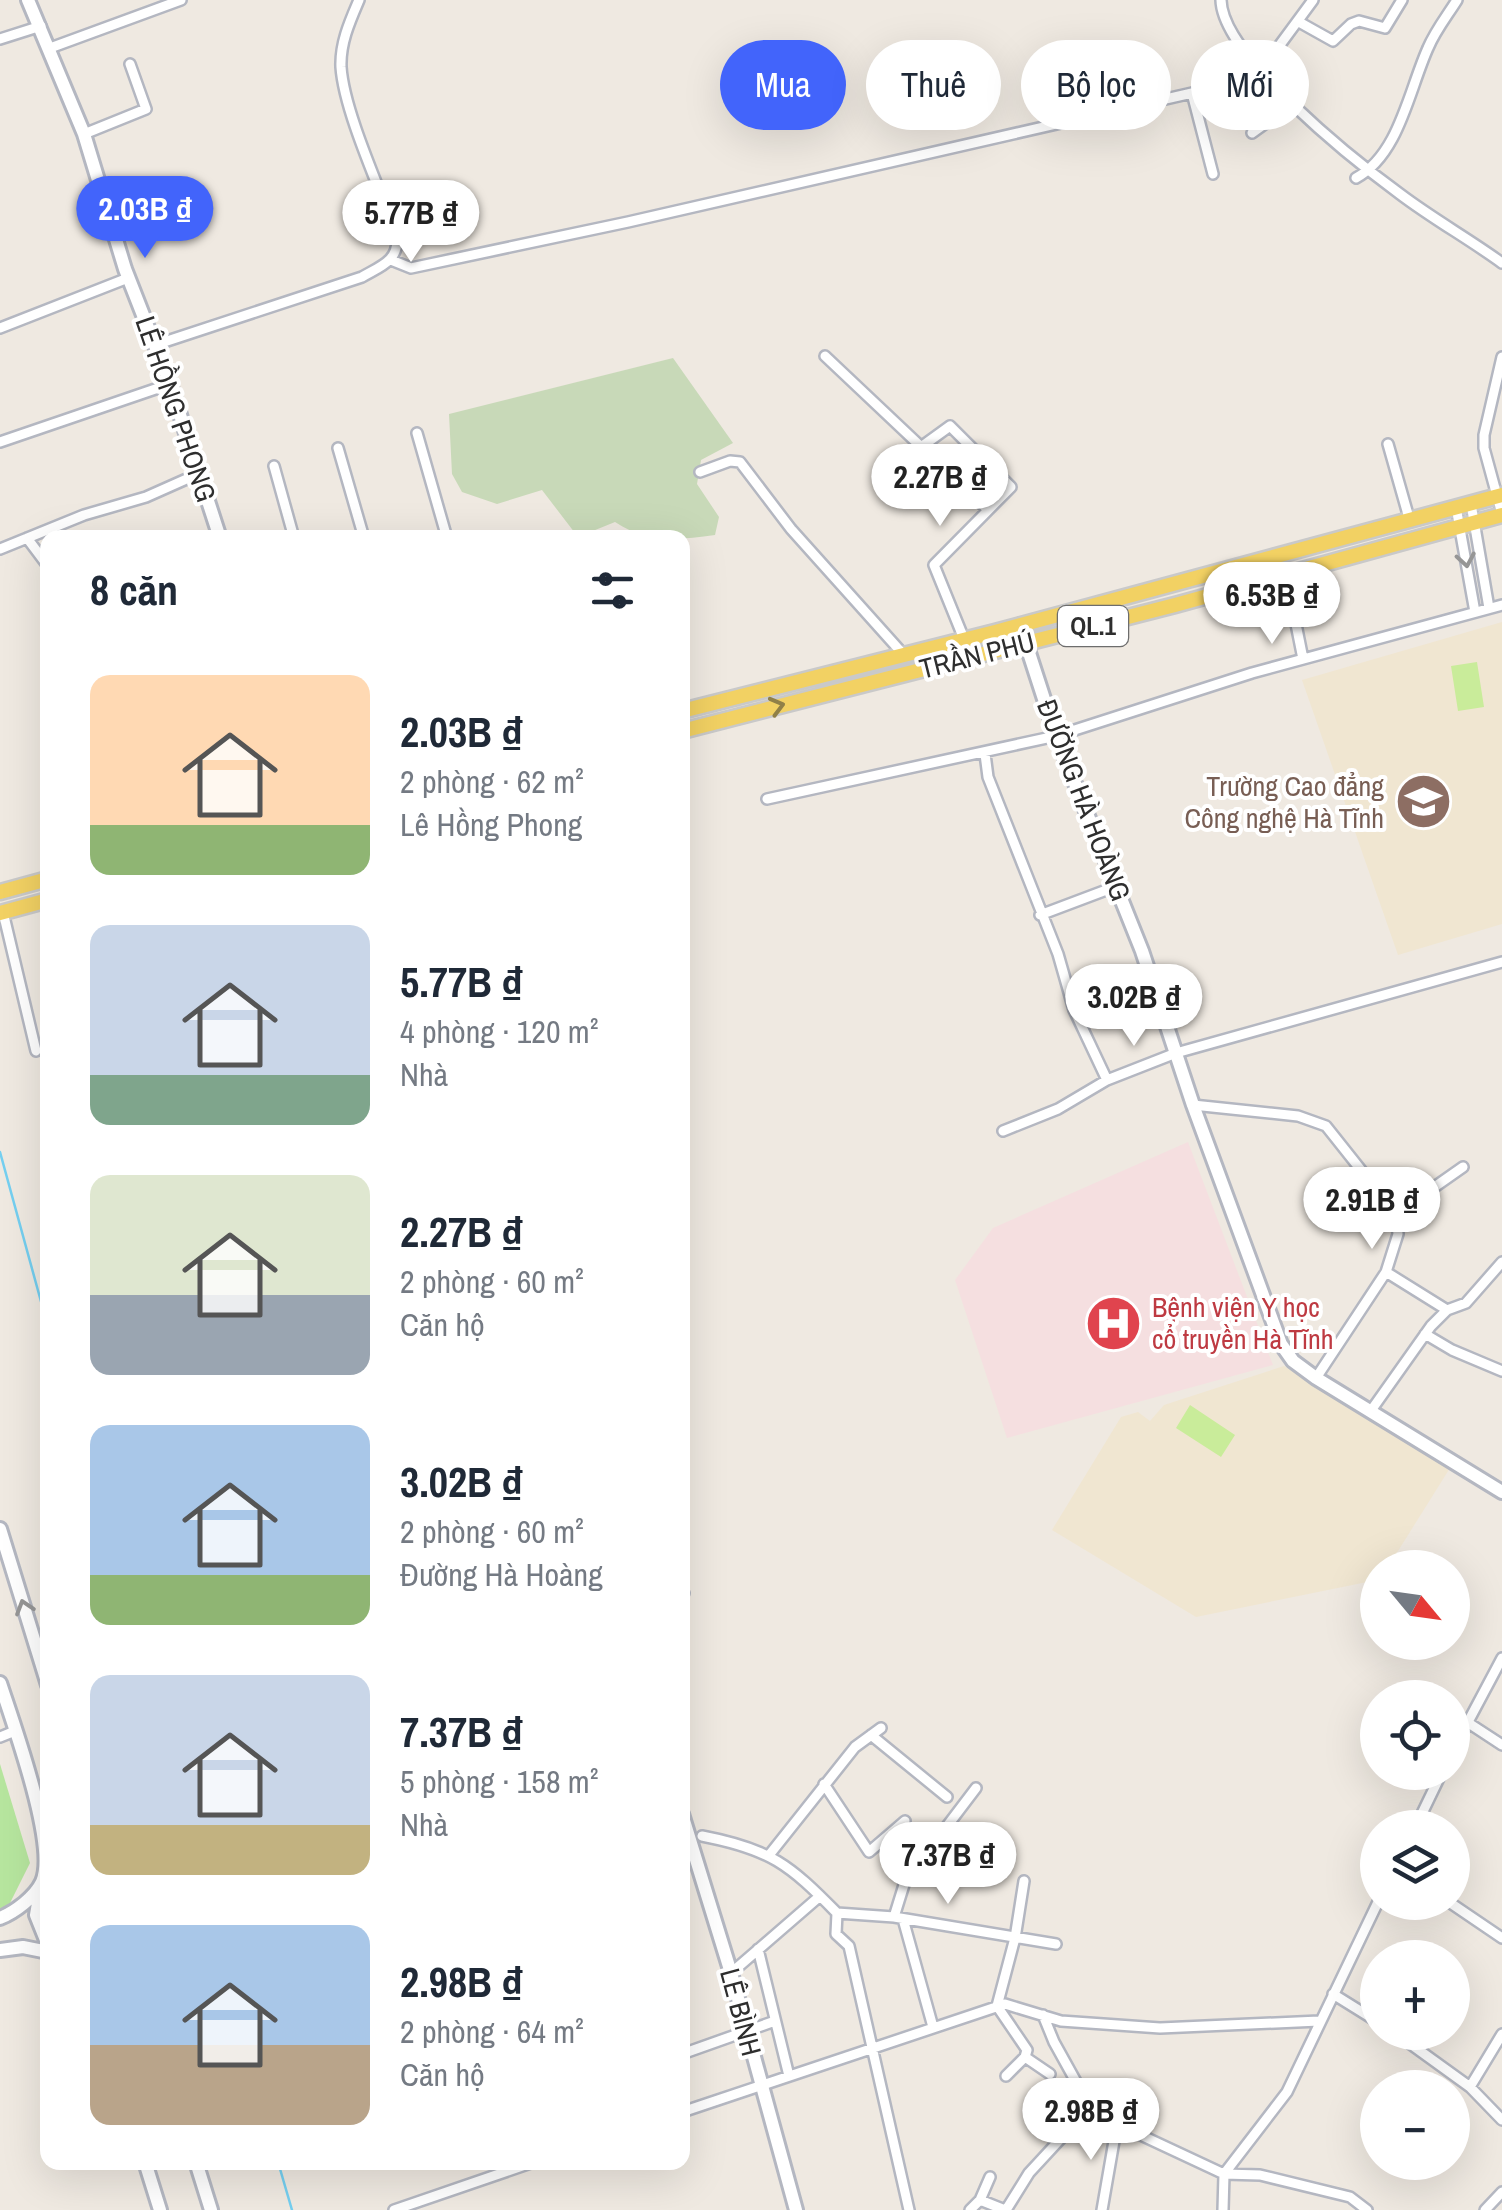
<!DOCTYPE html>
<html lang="vi">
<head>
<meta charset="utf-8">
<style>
	:root { --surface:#fff; --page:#f2f2f3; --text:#1f2937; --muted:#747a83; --accent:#4264fb }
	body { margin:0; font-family:"Archivo Narrow",sans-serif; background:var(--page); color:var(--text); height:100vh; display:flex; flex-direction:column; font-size:38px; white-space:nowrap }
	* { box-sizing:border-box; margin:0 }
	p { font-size:32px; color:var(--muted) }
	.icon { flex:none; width:55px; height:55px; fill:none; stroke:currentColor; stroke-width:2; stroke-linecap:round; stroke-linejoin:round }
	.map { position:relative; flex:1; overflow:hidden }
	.sheet { position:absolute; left:40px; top:530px; width:650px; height:1640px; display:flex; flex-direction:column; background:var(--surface); border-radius:20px; box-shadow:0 10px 40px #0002 }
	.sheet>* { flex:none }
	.guide { position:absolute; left:720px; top:40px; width:630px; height:90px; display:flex; gap:20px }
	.needle { width:65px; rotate:119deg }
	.fabs { position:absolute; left:1360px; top:1550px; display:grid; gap:20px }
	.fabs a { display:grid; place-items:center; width:110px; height:110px; border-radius:50%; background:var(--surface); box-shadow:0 10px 40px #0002; font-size:50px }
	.price { position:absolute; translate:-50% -85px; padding:0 22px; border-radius:35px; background:#fff; color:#222; font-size:32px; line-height:65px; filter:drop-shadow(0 2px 5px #0008) }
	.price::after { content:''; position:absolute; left:50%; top:60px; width:30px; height:22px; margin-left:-15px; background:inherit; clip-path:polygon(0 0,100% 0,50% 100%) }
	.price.active { background:var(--accent); color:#fff }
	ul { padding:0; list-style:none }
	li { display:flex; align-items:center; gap:30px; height:250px; padding:0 50px }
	li span { display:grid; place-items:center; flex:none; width:280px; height:200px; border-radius:20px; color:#555 }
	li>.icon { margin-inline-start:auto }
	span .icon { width:120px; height:120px; fill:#fffc; stroke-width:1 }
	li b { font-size:42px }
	h2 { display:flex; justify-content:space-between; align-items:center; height:120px; padding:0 50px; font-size:42px }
	.chip { padding:0 35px; border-radius:45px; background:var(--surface); box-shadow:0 10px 40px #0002; font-size:35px; line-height:90px }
	.chip.active { background:var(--accent); color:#fff }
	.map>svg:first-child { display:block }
</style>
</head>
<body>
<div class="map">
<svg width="1502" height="2210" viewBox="0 0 1502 2210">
	<rect width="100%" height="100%" fill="#efe9e1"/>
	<path fill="#f0e6d1" d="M1502,622V924L1398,955L1302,680Z
		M1284,1366L1450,1468L1388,1567L1378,1568L1377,1580L1196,1617L1052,1530L1121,1417L1138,1412L1150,1421L1164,1405Z"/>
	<path fill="#f5dfe0" d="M1188,1142L1273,1365L1007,1438L955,1280L993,1228Z"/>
	<path fill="#b6e59e" d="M0,1764L30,1863L6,1911L0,1912Z"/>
	<path fill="#c8d9b8" d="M673,358L733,443L701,460L697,484L719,517L715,535C677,540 649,544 615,522L578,537L542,490L497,504L462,492L452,474L449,414Z"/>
	<path fill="#c9ec9a" d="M1477,662L1484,707L1458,711L1451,666Z
		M1190,1405L1235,1435L1221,1457L1176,1428Z"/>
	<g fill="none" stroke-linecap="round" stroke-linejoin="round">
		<path stroke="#75cff0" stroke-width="2.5" d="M0,1152L48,1327
			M278,2162L292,2210"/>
		<defs>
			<path id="street" d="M1221,0C1222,56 1355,161 1400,194C1433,219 1469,239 1502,263
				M1299,22L1333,41L1351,24L1359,21L1385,28L1402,0
				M0,39L41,26
				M50,48L181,0
				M1252,133L1294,103
				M84,134L146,109L130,64
				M1213,174L1192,93L1257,76L1313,0
				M1356,178C1399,155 1409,90 1428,48C1435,31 1447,16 1457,0
				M391,260L411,268L628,222L1192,93
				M0,328L128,278
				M155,345L362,277C381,266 399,261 397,236C381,191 344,112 341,67C340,43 350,21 359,0
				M825,356L987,509
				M1502,357L1484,435V448L1502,514
				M417,433L447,538
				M0,442L170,384
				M1388,444L1409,518
				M921,447L950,426L1011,487L934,565L964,639
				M338,448L364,538
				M274,466L294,538
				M700,472L730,461L740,462L791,529L903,654
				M1471,504L1489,608
				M1456,507L1475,612
				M27,538L48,566
				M0,549L84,515L146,497L200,473
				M1290,594L1303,659
				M985,754L988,777L1058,954L1074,1010L1107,1080
				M767,799L1056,736L1252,673L1502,605
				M3,912L36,1051
				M1040,915L1117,886
				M1193,1105L1298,1116L1326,1126L1396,1214L1398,1234L1386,1272L1316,1378
				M1003,1131L1058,1109L1107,1080L1176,1053L1502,962
				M1396,1214L1463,1167
				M1386,1272L1447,1310
				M1425,1334L1452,1350L1502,1371
				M1370,1412L1431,1326L1447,1310L1466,1303L1502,1262
				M682,1596L684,1593
				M1467,1722L1502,1745
				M871,1735L947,1797
				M0,1737L15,1731
				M1452,1752L1502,1658
				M824,1784L869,1852L905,1821
				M1415,1828L1442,1772
				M702,1836C770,1849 789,1864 837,1913L836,1934L849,1946L909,2210
				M770,1854L855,1747L881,1728
				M1449,1902L1502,1938
				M837,1913L894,1917L1056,1944
				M894,1917L912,1859L935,1842L976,1788
				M903,1919L933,2027
				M758,1949L789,2076
				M731,1973L820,1896
				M1333,1994L1378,2022
				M1043,2015L1054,2042L1090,2107L1117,2124L1224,2174L1260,2175L1350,2197L1367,2210
				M1394,2032L1470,2087L1502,2120
				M682,2054L775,2021
				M1025,2057L1050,2074
				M1006,2076L1025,2057L1027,2050L997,2006L1015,1938L1024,1881
				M1470,2087L1502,2034
				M682,2112L1005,2004L1061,2021L1160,2028L1319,2021
				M980,2200L1005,2210
				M394,2210L534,2162
				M970,2210L980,2200L990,2177
				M1006,2210L1029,2173L1090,2107
				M1102,2210L1117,2124
				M1223,2210L1224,2174L1287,2092L1378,1902
				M1485,2210L1502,2192"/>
			<path id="secondary" d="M28,0L84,134L125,269L170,384L220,538
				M1020,625L1056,736L1142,951L1193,1105L1281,1344L1293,1361L1316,1378L1502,1492
				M0,1529L48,1685
				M0,1683C13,1723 58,1846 42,1882C35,1897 15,1912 0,1918
				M682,1814L731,1973L796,2210
				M41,1886L36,1915L48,1945
				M0,1950L23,1947L48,1952
				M145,2162L160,2210
				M196,2162L211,2210"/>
			<path id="primary" d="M682,711L995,632L1502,495
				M682,731L1175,605L1502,515
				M0,892L48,879
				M0,913L48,900"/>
		</defs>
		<use href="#street" stroke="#b4b7c1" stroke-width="14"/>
		<use href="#secondary" stroke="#b4b7c1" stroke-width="18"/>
		<use href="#primary" stroke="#c9c9c9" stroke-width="19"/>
		<use href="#street" stroke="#fff" stroke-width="9"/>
		<use href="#secondary" stroke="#fff" stroke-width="12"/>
		<use href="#primary" stroke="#f2d163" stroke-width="14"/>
	</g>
	<defs><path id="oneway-chevron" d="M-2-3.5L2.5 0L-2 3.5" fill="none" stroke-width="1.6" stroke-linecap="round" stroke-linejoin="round" transform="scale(2.5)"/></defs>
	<g stroke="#969696">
		<use href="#oneway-chevron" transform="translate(1466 560) rotate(80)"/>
		<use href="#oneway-chevron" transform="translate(24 1607) rotate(-107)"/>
	</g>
	<use stroke="#908048" href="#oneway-chevron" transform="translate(777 706) rotate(-15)"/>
	<defs>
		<symbol id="university-disc" viewBox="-11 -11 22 22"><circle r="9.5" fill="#8d6e63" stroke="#fff"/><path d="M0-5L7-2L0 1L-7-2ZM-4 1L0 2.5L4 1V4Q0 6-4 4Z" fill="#fff"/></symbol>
		<symbol id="hospital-disc" viewBox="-11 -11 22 22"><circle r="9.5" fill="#e0444e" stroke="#fff"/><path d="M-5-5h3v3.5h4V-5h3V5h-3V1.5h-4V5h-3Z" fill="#fff"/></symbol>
	</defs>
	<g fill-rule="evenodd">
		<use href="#university-disc" x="1392" y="770" width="63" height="63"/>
		<use href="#hospital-disc" x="1082" y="1292" width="63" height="63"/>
	</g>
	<g text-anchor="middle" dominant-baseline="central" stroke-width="8" stroke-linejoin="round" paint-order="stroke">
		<rect fill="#fff" stroke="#6d6d6d" stroke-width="2.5" x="1058" y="606" width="70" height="40" rx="8"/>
		<g font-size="25" font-weight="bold" fill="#2e2e2e">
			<text x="1093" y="626">QL.1</text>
		</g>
		<g font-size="28" fill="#2e2e2e" stroke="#fff">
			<text transform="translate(176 409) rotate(71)">LÊ HỒNG PHONG</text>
			<text transform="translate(977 655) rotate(-14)">TRẦN PHÚ</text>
			<text transform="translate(1084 800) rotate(69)">ĐƯỜNG HÀ HOÀNG</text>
			<text transform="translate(741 2012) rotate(75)">LÊ BÌNH</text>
		</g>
		<g font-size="28" fill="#785e54" stroke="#fff" text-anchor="end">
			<text x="1384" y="786">Trường Cao đẳng<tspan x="1384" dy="32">Công nghệ Hà Tĩnh</tspan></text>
		</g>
		<g font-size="28" fill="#be3a42" stroke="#fff" text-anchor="start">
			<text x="1152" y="1307">Bệnh viện Y học<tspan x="1152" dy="32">cổ truyền Hà Tĩnh</tspan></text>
		</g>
	</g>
</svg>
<div class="fabs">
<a><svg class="needle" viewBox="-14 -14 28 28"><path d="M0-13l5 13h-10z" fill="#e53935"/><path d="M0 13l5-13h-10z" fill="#747a83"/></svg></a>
<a><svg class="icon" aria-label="locate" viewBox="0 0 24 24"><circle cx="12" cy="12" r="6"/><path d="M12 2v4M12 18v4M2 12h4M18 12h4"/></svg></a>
<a><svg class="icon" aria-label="layers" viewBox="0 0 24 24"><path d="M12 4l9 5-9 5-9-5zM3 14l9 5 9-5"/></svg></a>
<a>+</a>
<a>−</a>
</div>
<b class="price active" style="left:145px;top:261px">2.03B ₫</b>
<b class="price" style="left:411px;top:265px">5.77B ₫</b>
<b class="price" style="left:940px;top:529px">2.27B ₫</b>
<b class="price" style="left:1272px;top:647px">6.53B ₫</b>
<b class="price" style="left:1134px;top:1049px">3.02B ₫</b>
<b class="price" style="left:1372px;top:1252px">2.91B ₫</b>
<b class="price" style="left:948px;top:1907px">7.37B ₫</b>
<b class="price" style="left:1091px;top:2163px">2.98B ₫</b>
<div class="guide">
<a class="chip active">Mua</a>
<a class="chip">Thuê</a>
<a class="chip">Bộ lọc</a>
<a class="chip">Mới</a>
</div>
<section class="sheet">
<h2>8 căn<svg class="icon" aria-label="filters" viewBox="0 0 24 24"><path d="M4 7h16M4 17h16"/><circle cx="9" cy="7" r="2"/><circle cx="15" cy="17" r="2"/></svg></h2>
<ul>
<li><span style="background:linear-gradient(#ffd9b3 75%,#8fb573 0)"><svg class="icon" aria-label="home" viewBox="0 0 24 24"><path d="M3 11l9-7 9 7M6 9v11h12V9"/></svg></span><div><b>2.03B ₫</b><p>2 phòng · 62 m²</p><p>Lê Hồng Phong</p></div></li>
<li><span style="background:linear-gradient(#c9d6e8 75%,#7fa58c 0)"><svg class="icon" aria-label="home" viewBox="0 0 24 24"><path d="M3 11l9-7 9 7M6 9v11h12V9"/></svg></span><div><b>5.77B ₫</b><p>4 phòng · 120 m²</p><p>Nhà</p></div></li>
<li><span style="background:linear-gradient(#dfe7d0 60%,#9aa5b1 0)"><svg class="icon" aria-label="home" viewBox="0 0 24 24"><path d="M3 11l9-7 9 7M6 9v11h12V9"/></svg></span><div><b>2.27B ₫</b><p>2 phòng · 60 m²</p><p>Căn hộ</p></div></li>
<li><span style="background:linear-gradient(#a9c7e8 75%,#8fb573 0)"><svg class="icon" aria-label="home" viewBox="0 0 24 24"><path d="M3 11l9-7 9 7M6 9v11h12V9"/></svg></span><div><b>3.02B ₫</b><p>2 phòng · 60 m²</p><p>Đường Hà Hoàng</p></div></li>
<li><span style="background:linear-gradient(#c9d6e8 75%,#c2b280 0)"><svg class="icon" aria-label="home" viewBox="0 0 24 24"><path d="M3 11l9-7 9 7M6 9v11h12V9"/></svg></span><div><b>7.37B ₫</b><p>5 phòng · 158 m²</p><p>Nhà</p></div></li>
<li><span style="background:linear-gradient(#a9c7e8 60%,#b9a48a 0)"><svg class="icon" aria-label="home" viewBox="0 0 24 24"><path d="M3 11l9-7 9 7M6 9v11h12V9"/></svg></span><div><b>2.98B ₫</b><p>2 phòng · 64 m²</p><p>Căn hộ</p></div></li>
</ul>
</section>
</div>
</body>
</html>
